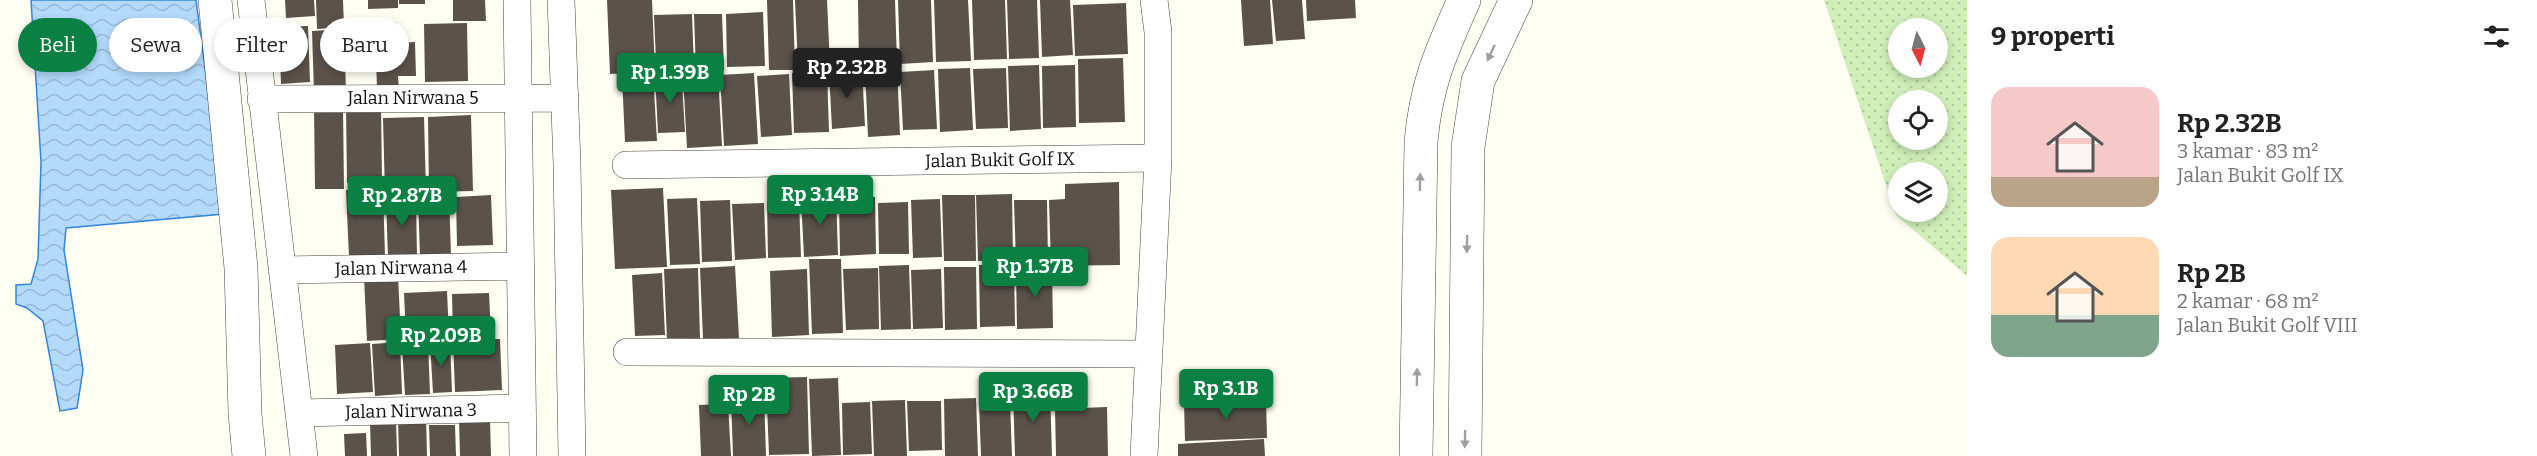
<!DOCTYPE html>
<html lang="id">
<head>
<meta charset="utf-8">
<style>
	:root { --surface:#fff; --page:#f6f6f6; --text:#222; --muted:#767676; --accent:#0b8043 }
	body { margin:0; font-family:Bitter,serif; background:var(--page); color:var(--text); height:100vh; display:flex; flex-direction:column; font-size:22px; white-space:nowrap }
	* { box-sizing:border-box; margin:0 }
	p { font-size:20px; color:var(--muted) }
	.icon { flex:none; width:33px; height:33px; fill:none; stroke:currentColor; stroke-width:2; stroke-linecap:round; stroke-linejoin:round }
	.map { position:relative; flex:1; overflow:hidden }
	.sheet { display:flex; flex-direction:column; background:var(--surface); width:570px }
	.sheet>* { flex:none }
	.guide { position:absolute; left:18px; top:18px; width:570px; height:54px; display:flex; gap:12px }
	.needle { width:39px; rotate:174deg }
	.tools { position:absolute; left:1888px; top:18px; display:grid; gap:12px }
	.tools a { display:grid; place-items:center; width:60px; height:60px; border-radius:50%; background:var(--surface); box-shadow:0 3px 9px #0003; font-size:30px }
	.price { position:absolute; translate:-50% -51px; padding:0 14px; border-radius:6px; background:var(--accent); color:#fff; font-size:20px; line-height:39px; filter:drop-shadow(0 2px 3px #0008) }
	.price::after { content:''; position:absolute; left:50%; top:36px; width:18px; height:14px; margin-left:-9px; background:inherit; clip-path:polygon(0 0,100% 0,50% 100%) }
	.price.selected { background:#222; color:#fff }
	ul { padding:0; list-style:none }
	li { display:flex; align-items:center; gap:18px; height:150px; padding:0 24px }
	li span { display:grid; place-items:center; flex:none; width:168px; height:120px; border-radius:18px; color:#555 }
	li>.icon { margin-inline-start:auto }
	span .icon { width:72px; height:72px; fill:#fffc; stroke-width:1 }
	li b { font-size:26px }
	h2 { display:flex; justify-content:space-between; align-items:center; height:72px; padding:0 24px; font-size:26px }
	.chip { padding:0 21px; border-radius:27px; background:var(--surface); box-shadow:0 3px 9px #0003; font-size:21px; line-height:54px }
	.chip.selected { background:var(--accent); color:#fff }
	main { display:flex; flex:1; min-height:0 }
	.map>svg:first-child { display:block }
</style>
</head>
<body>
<main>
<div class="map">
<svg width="1967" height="456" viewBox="0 0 1967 456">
	<defs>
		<pattern id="grass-dots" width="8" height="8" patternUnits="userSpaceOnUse" patternTransform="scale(1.5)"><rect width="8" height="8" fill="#cfeeb8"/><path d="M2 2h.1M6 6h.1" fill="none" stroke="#b1cb9d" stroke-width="1.8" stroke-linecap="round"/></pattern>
		<pattern id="water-waves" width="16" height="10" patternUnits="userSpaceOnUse" patternTransform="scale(1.5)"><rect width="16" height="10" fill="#b3d9fb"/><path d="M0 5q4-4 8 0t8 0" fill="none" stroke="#99b9d6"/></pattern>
	</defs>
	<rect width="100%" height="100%" fill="#fffef3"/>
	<path fill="url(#grass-dots)" fill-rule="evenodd" d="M1824,0H1967V276L1896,215ZM1899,28H1938V68H1899ZM1899,100H1938V140H1899ZM1899,172H1938V212H1899Z"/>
	<path fill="url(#water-waves)" stroke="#3486d8" stroke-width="1.5" d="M31,0H196L224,214L66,228L64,250L83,370L77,408L60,411L43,321L27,308L16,304V285L31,284L38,259L41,162Z"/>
	<path fill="#5a524b" d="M285,0H314L315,16L286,18Z
		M316,0H343L344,27L317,29Z
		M368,0H398V8L368,9Z
		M399,0H425V4H399Z
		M453,0H485L486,21H453Z
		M607,0H652L655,72L610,74Z
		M767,0H793L795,70H769Z
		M795,0H827L830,66L798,67Z
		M858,0H895L897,63L859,65Z
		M898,0H931L933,62L900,64Z
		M934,0H968L971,61L936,62Z
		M972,0H1005L1007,59L974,60Z
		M1007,0H1037L1039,58L1009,59Z
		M1040,0H1070L1073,55L1042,57Z
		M1241,0H1270L1273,44L1244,46Z
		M1272,0H1302L1305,39L1276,41Z
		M1306,0H1355L1356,18L1307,21Z
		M1126,3L1128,54L1075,56L1073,5Z
		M763,12L765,66L727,67L726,14Z
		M692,14L694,69L668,70L667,60L656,61L654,15Z
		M694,14H722L724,70L696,71Z
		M375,22H397L398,43L415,42L416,76H398L399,90H377Z
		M467,23L468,81L425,82L424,24Z
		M373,24L374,68L348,69L347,25Z
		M308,26L310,82L281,84L279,27Z
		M344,29L346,91L314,92L312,31Z
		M1123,58L1125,122L1079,123L1078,59Z
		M1039,65L1041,129L1010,131L1008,66Z
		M1075,65L1076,127L1043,128L1042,66Z
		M897,67L900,135L868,137L865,68Z
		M970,68L973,130L940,132L938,69Z
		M1006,68L1008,128L976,129L973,69Z
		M862,69L865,126L832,129L829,71Z
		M934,70L937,129L903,130L900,72Z
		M827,71L829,132L794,133L792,73Z
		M754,73L758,144L724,146L720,75Z
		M653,74L657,141L625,142L622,76Z
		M678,74V84L682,83L685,132L658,133L655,75Z
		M718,74L722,146L687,148L683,76Z
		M789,74L792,135L761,137L757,76Z
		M381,105L382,182L347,183L346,106Z
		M314,107H343L344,189H315Z
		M471,115L473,191L429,192L428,117Z
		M424,117L426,191L385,193L383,118Z
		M1119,182L1120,265L1051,266L1049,200L1065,199V184Z
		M663,188L667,267L615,269L611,190Z
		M383,189L385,256L349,257L346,190Z
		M1012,194L1013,260L978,261L976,195Z
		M418,195H449L451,256L420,257Z
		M491,195L493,245L457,246L456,197Z
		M836,195L838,255L804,257L801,197Z
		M942,195H975L976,261H944Z
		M416,197L417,257L388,258L386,198Z
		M875,197L876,254L840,256L839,198Z
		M697,198L700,264L670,265L667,199Z
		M940,199L942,257L913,258L911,200Z
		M730,200L732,261L702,262L700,201Z
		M799,200L801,257L768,258L767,201Z
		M1014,200H1047L1048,262L1016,263Z
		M908,202L909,254H879L878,203Z
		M764,203L766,258L735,260L732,204Z
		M809,259H841L843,333L812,334Z
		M909,265L911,329L881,330L879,266Z
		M979,265H1014L1015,326L980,327Z
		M735,266L739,338L703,339L700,268Z
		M944,267H976L977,329L945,330Z
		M698,268L700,339L667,340L664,269Z
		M878,268L879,329L846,330L843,269Z
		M1052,268L1053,328L1017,329L1016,269Z
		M807,269L809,335L772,337L770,271Z
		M941,269L943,328L913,329L911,270Z
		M662,273L665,335L635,336L632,275Z
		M398,275L401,339L367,341L364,277Z
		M447,291L449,336L406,338L404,293Z
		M489,293L491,335L453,337L452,294Z
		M500,339L502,390L455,392L453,340Z
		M450,341L452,392L433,393L430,342Z
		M400,342L402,394L375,396L372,344Z
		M370,343L373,392L337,394L335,345Z
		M428,343L430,394L405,395L402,345Z
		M807,377L809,454L769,455L766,378Z
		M838,378L841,455L812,456L809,379Z
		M1050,390L1052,456H1015L1013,391Z
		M764,396L766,456H733L731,397Z
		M976,398L978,456H945L944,399Z
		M1266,398L1267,438L1185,441L1184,402Z
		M905,400L907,456H874L872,401Z
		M907,401H941L942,450L909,451Z
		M870,402L872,454L843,455L842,403Z
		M1010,402L1012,456H981L979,403Z
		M728,404L731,456H701L699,405Z
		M1107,407L1108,456H1056L1055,409Z
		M426,416L427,456H399L398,417Z
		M396,419L397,456H371L370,421Z
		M490,419L491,456H460L459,420Z
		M429,425H455L456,456H430Z
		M366,433L367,456H345L344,434Z
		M1264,439L1265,456H1178V444Z"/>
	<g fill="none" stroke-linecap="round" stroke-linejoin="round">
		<defs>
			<path id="minor" d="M251,0L304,456
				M517,0L523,456
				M561,0L567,164L572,456
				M261,99L565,98
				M626,165L1158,158
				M282,270L521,266
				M627,352L1149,354
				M299,413L522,408
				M1144,456L1158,158V32L1154,0"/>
			<path id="tertiary" d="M215,0L241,268L245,414L249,456
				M1416,456L1421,142C1426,84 1441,52 1464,0
				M1465,456L1468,147L1478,81L1516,0"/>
		</defs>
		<use href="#minor" stroke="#434343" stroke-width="28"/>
		<use href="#tertiary" stroke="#434343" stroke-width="34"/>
		<use href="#minor" stroke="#fff" stroke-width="27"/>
		<use href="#tertiary" stroke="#fff" stroke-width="33"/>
	</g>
	<defs><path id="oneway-solid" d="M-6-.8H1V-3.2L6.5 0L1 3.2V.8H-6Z" transform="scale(1.5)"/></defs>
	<g fill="#9f9f9f">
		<use href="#oneway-solid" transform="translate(1491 53) rotate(115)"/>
		<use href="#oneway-solid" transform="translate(1420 182) rotate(-89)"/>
		<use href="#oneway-solid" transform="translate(1467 244) rotate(91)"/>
		<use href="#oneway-solid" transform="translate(1417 377) rotate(-89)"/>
		<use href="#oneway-solid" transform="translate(1465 439) rotate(91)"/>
	</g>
	<g text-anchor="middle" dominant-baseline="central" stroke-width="6" stroke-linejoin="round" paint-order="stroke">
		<g font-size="18" fill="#101010" stroke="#fff">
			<text x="413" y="98">Jalan Nirwana 5</text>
			<text transform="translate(1000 160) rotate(-1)">Jalan Bukit Golf IX</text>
			<text transform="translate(401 268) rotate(-1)">Jalan Nirwana 4</text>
			<text transform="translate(411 411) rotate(-1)">Jalan Nirwana 3</text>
		</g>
	</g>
</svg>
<div class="tools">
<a><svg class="needle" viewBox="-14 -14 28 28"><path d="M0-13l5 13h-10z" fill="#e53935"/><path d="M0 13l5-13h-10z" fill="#767676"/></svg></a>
<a><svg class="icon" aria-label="locate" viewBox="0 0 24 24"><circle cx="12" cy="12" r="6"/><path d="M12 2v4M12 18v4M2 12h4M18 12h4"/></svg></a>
<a><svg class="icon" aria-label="layers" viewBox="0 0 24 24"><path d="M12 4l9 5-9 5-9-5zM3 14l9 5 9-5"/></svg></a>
</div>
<b class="price selected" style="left:847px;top:99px">Rp 2.32B</b>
<b class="price" style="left:670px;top:104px">Rp 1.39B</b>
<b class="price" style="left:820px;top:226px">Rp 3.14B</b>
<b class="price" style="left:402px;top:227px">Rp 2.87B</b>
<b class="price" style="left:1035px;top:298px">Rp 1.37B</b>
<b class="price" style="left:441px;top:367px">Rp 2.09B</b>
<b class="price" style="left:1226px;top:420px">Rp 3.1B</b>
<b class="price" style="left:1033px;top:423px">Rp 3.66B</b>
<b class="price" style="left:749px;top:426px">Rp 2B</b>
<div class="guide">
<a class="chip selected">Beli</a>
<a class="chip">Sewa</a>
<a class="chip">Filter</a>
<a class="chip">Baru</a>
</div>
</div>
<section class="sheet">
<h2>9 properti<svg class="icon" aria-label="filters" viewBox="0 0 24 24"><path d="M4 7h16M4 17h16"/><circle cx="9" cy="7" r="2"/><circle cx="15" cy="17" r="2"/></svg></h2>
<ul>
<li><span style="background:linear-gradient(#f6c9c9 75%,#b9a48a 0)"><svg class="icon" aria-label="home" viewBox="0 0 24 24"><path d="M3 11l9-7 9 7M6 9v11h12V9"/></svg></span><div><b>Rp 2.32B</b><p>3 kamar · 83 m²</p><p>Jalan Bukit Golf IX</p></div></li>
<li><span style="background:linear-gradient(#ffd9b3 65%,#7fa58c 0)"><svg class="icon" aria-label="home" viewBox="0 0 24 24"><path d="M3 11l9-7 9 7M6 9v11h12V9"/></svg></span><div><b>Rp 2B</b><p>2 kamar · 68 m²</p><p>Jalan Bukit Golf VIII</p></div></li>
</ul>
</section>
</main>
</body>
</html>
